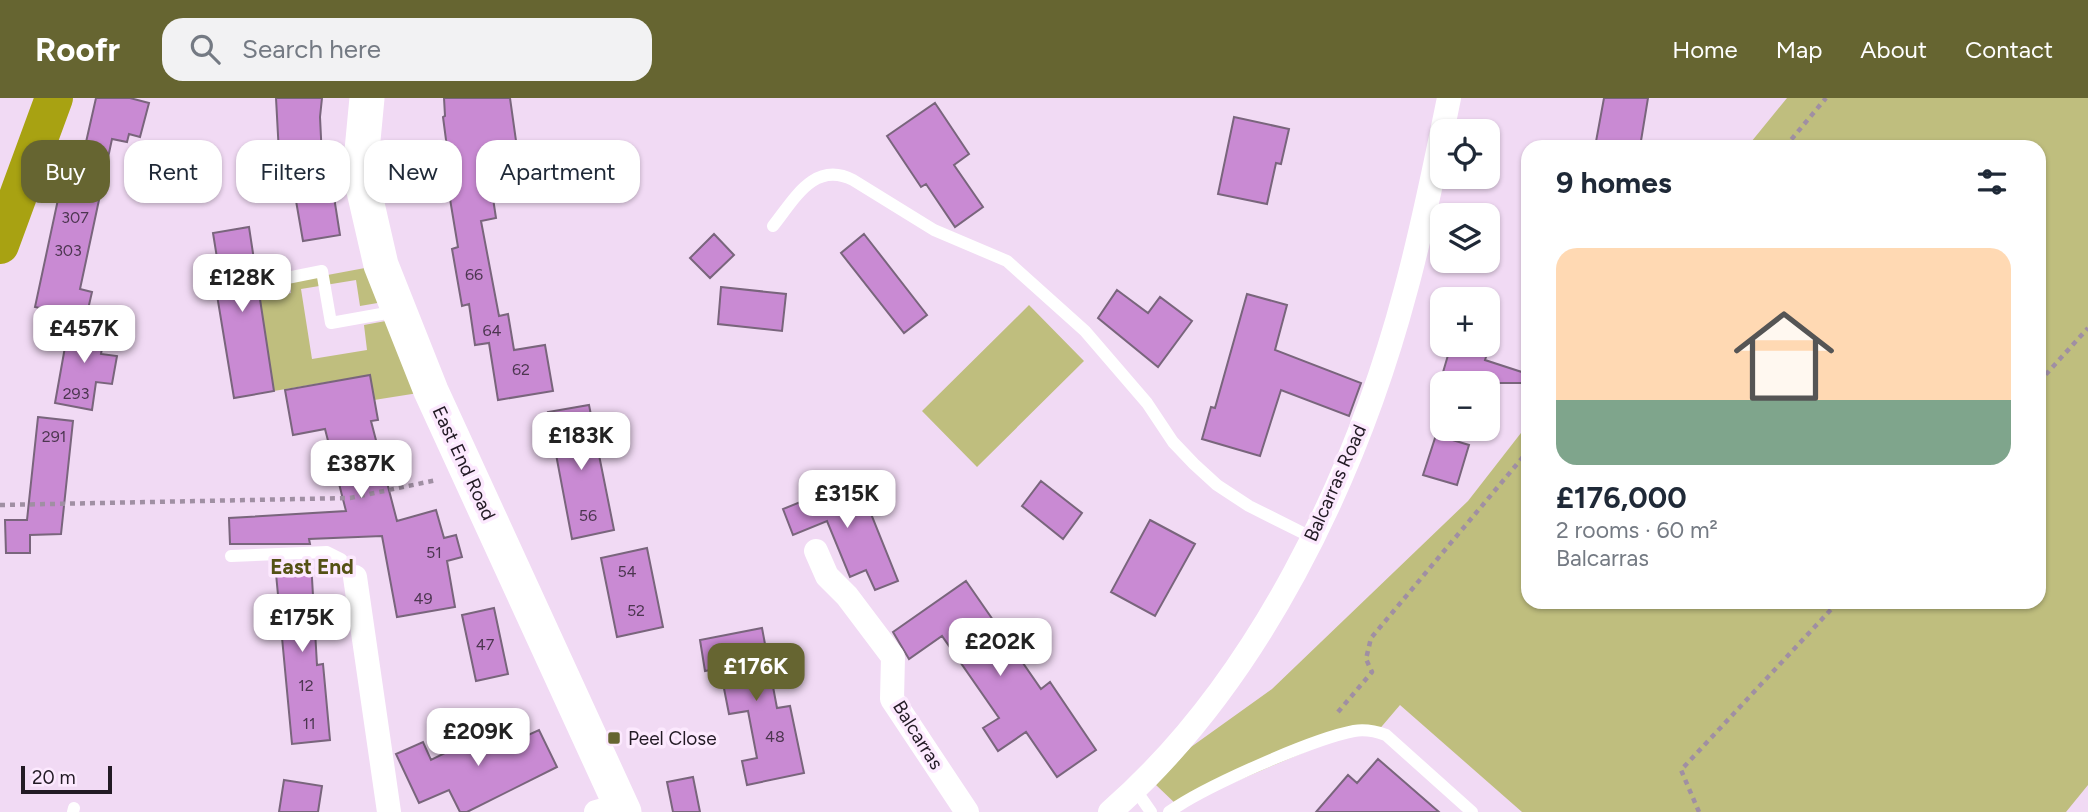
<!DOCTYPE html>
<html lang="en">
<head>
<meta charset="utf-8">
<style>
	:root { --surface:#fff; --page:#f2f2f3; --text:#1f2937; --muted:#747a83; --line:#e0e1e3; --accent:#666531 }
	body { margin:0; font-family:Figtree,sans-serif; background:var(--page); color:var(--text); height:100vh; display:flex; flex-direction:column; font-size:26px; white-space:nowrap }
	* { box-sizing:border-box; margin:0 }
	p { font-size:23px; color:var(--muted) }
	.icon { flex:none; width:38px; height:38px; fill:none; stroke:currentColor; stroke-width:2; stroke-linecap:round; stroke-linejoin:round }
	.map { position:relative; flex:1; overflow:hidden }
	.side { position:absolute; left:1521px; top:42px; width:525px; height:469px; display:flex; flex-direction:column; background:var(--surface); border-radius:21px; box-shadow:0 2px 5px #0004 }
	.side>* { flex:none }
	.top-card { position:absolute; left:21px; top:42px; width:665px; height:63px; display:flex; gap:14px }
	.tools { position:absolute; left:1430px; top:21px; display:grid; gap:14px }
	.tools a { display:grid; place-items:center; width:70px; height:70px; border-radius:14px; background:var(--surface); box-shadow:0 2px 5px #0004; font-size:35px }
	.scale { position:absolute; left:21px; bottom:18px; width:91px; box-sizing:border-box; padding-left:7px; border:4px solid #221a24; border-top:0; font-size:19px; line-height:24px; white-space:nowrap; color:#221a24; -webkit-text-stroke:5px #fce9fe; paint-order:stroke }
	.price { position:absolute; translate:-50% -60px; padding:0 16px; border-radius:14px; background:#fff; color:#222; font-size:23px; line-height:46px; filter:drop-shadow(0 2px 4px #0008) }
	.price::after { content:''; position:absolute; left:50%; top:42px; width:21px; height:16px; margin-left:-10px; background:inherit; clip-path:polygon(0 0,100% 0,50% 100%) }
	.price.current { background:var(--accent); color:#fff }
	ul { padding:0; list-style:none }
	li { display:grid; align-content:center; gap:14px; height:371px; padding:0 35px }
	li+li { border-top:2px solid var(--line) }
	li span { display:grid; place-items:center; height:217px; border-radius:21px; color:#555 }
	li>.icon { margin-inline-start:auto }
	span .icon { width:126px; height:126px; fill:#fffc; stroke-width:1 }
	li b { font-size:30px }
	h2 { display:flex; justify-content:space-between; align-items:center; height:84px; padding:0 35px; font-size:30px }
	.tag { padding:0 24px; border-radius:21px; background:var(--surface); box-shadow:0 2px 5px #0004; font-size:24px; line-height:63px }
	.tag.current { background:var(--accent); color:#fff }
	header { display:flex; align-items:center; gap:42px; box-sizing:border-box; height:98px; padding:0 35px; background:var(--accent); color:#fff }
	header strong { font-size:33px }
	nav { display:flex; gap:38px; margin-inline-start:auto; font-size:24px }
	.search { width:490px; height:63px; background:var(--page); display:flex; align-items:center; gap:18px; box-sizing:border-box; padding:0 24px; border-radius:21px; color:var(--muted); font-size:26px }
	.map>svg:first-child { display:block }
</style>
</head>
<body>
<header>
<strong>Roofr</strong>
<div class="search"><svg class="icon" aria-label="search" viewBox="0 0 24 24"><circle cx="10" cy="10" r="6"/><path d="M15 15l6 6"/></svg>Search here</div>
<nav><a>Home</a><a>Map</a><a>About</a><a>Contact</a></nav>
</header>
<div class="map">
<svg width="2088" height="714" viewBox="0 0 2088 714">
	<rect width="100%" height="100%" fill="#f1daf4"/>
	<path fill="#bfbe7e" d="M1787,0H2088V687L2066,714H1522L1400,607L1377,634H1352L1178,708L1156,687L1191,649L1272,591L1468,403L1528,326V504H2039V49H1747Z
		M381,167L395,202L360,208L356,182L301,191L312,261L367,252L364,227L402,220L431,293L374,302L369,277L274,293L259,202L291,195L290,184Z
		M1029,207L1084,263L977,369L922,313Z"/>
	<path fill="#c98ad3" stroke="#79657c" stroke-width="2" d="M96,0H130L149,5L140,39L129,36L127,44L112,41L80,191L92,194L86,220L35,209L69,50L84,53Z
		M276,0H322L320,19L324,101L334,99L340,137L303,143L291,74H280Z
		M444,0H510L518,57L487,61L496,120L481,123L499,218L508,216L514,252L545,247L553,293L498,302L489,245L475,247L469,206L462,208L452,151L458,149L449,95H453L443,19L445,18Z
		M1604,0H1648L1640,49H1595Z
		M935,5L969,56L954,67L983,109L955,129L926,86L921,89L887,38Z
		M1234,19L1289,31L1281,66L1276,65L1267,106L1218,96Z
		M249,129L274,293L234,300L216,191H222L213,135Z
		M714,136L734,157L710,180L690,160Z
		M864,136L927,217L904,235L841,155Z
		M721,189L786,196L782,233L718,226Z
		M1117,192L1148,215L1160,199L1192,223L1158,269L1098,220Z
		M1247,196L1287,207L1275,252L1361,285L1349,318L1281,292L1260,358L1202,341L1211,309L1215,310Z
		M70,221L106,227L101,256L117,258L112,286L96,284L92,312L55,305Z
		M1451,247H1490L1485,262L1528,276V285H1453L1441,281Z
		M370,277L378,322L371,323L397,423L436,412L444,440L456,437L462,459L447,463L455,509L397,519L382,438L309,441L310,446H230L229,420L346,413L325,331L293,337L285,292Z
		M589,307L614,432L572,441L548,314Z
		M38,319L73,323L61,436L30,437V455H6L5,422H27Z
		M1436,337L1469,347L1457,387L1423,377Z
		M857,381L898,483L875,492L866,472L850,479L827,423L793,437L783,411Z
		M1041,383L1082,415L1063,441L1022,408Z
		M1150,422L1195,446L1155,518L1111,494Z
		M647,450L663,529L617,539L601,460Z
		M311,463L317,567L323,566L330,642L292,646L275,465Z
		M966,483L1041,591L1050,584L1096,652L1057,679L1026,634L998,653L983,630L999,620L942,538L909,561L893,534Z
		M494,510L508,576L476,583L462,517Z
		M762,530L777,610L790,608L804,675L747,687L742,663L757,660L748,613L729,616L720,570L705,573L700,542Z
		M520,629L524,639L539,632L557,669L467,714H460L449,692L419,705L396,656L423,644L431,662L483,636L487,645Z
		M1378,661L1439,714H1316L1348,677L1357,685Z
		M693,679L700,714H673L667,684Z
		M284,682L322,688L318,714H279Z"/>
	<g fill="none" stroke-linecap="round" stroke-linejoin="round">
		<path stroke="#a08fa3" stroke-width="4.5" stroke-dasharray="5 5" stroke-linecap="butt" d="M1785,49L1826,0
			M2039,284L2088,230
			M0,407L350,400L437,382
			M1338,614L1372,574L1366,561L1371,540L1528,353
			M1699,714L1681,672L1838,504"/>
		<path stroke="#fff" stroke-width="12" d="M773,128C794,102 814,62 853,82L934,132L1007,163L1085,233L1147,305L1173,344L1194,366L1217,387L1249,408L1311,439
			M282,181L322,173L331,225L398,213
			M231,458L327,454L341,461L355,479
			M1135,691L1151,714
			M73,714L74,710
			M1169,714C1204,689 1312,641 1354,633C1366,631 1375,633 1386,637L1472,714"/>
		<path stroke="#fff" stroke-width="24" d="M816,453L827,478L847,498L893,559L892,601L967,714
			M355,479L389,714
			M596,714L621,707
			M1110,714C1258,585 1356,379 1406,191C1423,129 1436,63 1449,0"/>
		<path stroke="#fff" stroke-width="35" d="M367,0L361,63L364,93L381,167L431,293L624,714"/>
		<path stroke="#a8a212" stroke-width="38" d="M0,147L54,0"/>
	</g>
	<rect fill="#666531" stroke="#fce9fe" stroke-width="2.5" x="607" y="633" width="14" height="14" rx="3.5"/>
	<g text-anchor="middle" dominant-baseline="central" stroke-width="7" stroke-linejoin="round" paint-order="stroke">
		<g font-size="16" fill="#4c3650">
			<text x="75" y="119">307</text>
			<text x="68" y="152">303</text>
			<text x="474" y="176">66</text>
			<text x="492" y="232">64</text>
			<text x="521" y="271">62</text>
			<text x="76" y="295">293</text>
			<text x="54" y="338">291</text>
			<text x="588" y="417">56</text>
			<text x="434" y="454">51</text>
			<text x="627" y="473">54</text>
			<text x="423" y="500">49</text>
			<text x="636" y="512">52</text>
			<text x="485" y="546">47</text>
			<text x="306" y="587">12</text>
			<text x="309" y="625">11</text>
			<text x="775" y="638">48</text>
		</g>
		<g font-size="19" fill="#221a24" stroke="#fce9fe">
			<text transform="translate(464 365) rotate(65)">East End Road</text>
			<text transform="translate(1335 385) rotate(-66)">Balcarras Road</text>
			<text transform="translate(918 637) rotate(58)">Balcarras</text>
		</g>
		<g font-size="19" fill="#221a24" stroke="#fce9fe" text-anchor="start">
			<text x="628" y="640">Peel Close</text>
		</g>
		<g font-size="21" font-weight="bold" fill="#545114" stroke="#fce9fe">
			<text x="312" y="468">East End</text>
		</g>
	</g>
</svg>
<div class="tools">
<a><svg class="icon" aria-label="locate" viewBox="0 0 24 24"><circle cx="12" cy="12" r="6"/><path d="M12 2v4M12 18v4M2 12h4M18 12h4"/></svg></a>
<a><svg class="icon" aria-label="layers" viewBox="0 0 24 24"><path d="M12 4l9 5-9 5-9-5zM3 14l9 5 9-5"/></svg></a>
<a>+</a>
<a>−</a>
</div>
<div class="scale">20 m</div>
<b class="price" style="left:242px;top:216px">£128K</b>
<b class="price" style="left:84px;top:267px">£457K</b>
<b class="price" style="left:581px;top:374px">£183K</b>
<b class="price" style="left:361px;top:402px">£387K</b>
<b class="price" style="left:847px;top:432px">£315K</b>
<b class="price" style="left:302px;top:556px">£175K</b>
<b class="price" style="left:1000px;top:580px">£202K</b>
<b class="price current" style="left:756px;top:605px">£176K</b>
<b class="price" style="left:478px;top:670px">£209K</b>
<div class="top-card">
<a class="tag current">Buy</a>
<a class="tag">Rent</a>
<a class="tag">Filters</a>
<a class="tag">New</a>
<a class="tag">Apartment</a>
</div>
<section class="side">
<h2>9 homes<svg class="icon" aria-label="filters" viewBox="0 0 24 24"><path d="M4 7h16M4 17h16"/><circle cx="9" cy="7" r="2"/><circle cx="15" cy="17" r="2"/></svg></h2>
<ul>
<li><span style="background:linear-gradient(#ffd9b3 70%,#7fa58c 0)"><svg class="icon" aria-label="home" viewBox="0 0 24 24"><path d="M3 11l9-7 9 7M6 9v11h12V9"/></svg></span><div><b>£176,000</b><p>2 rooms · 60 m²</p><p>Balcarras</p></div></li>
</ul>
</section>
</div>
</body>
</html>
